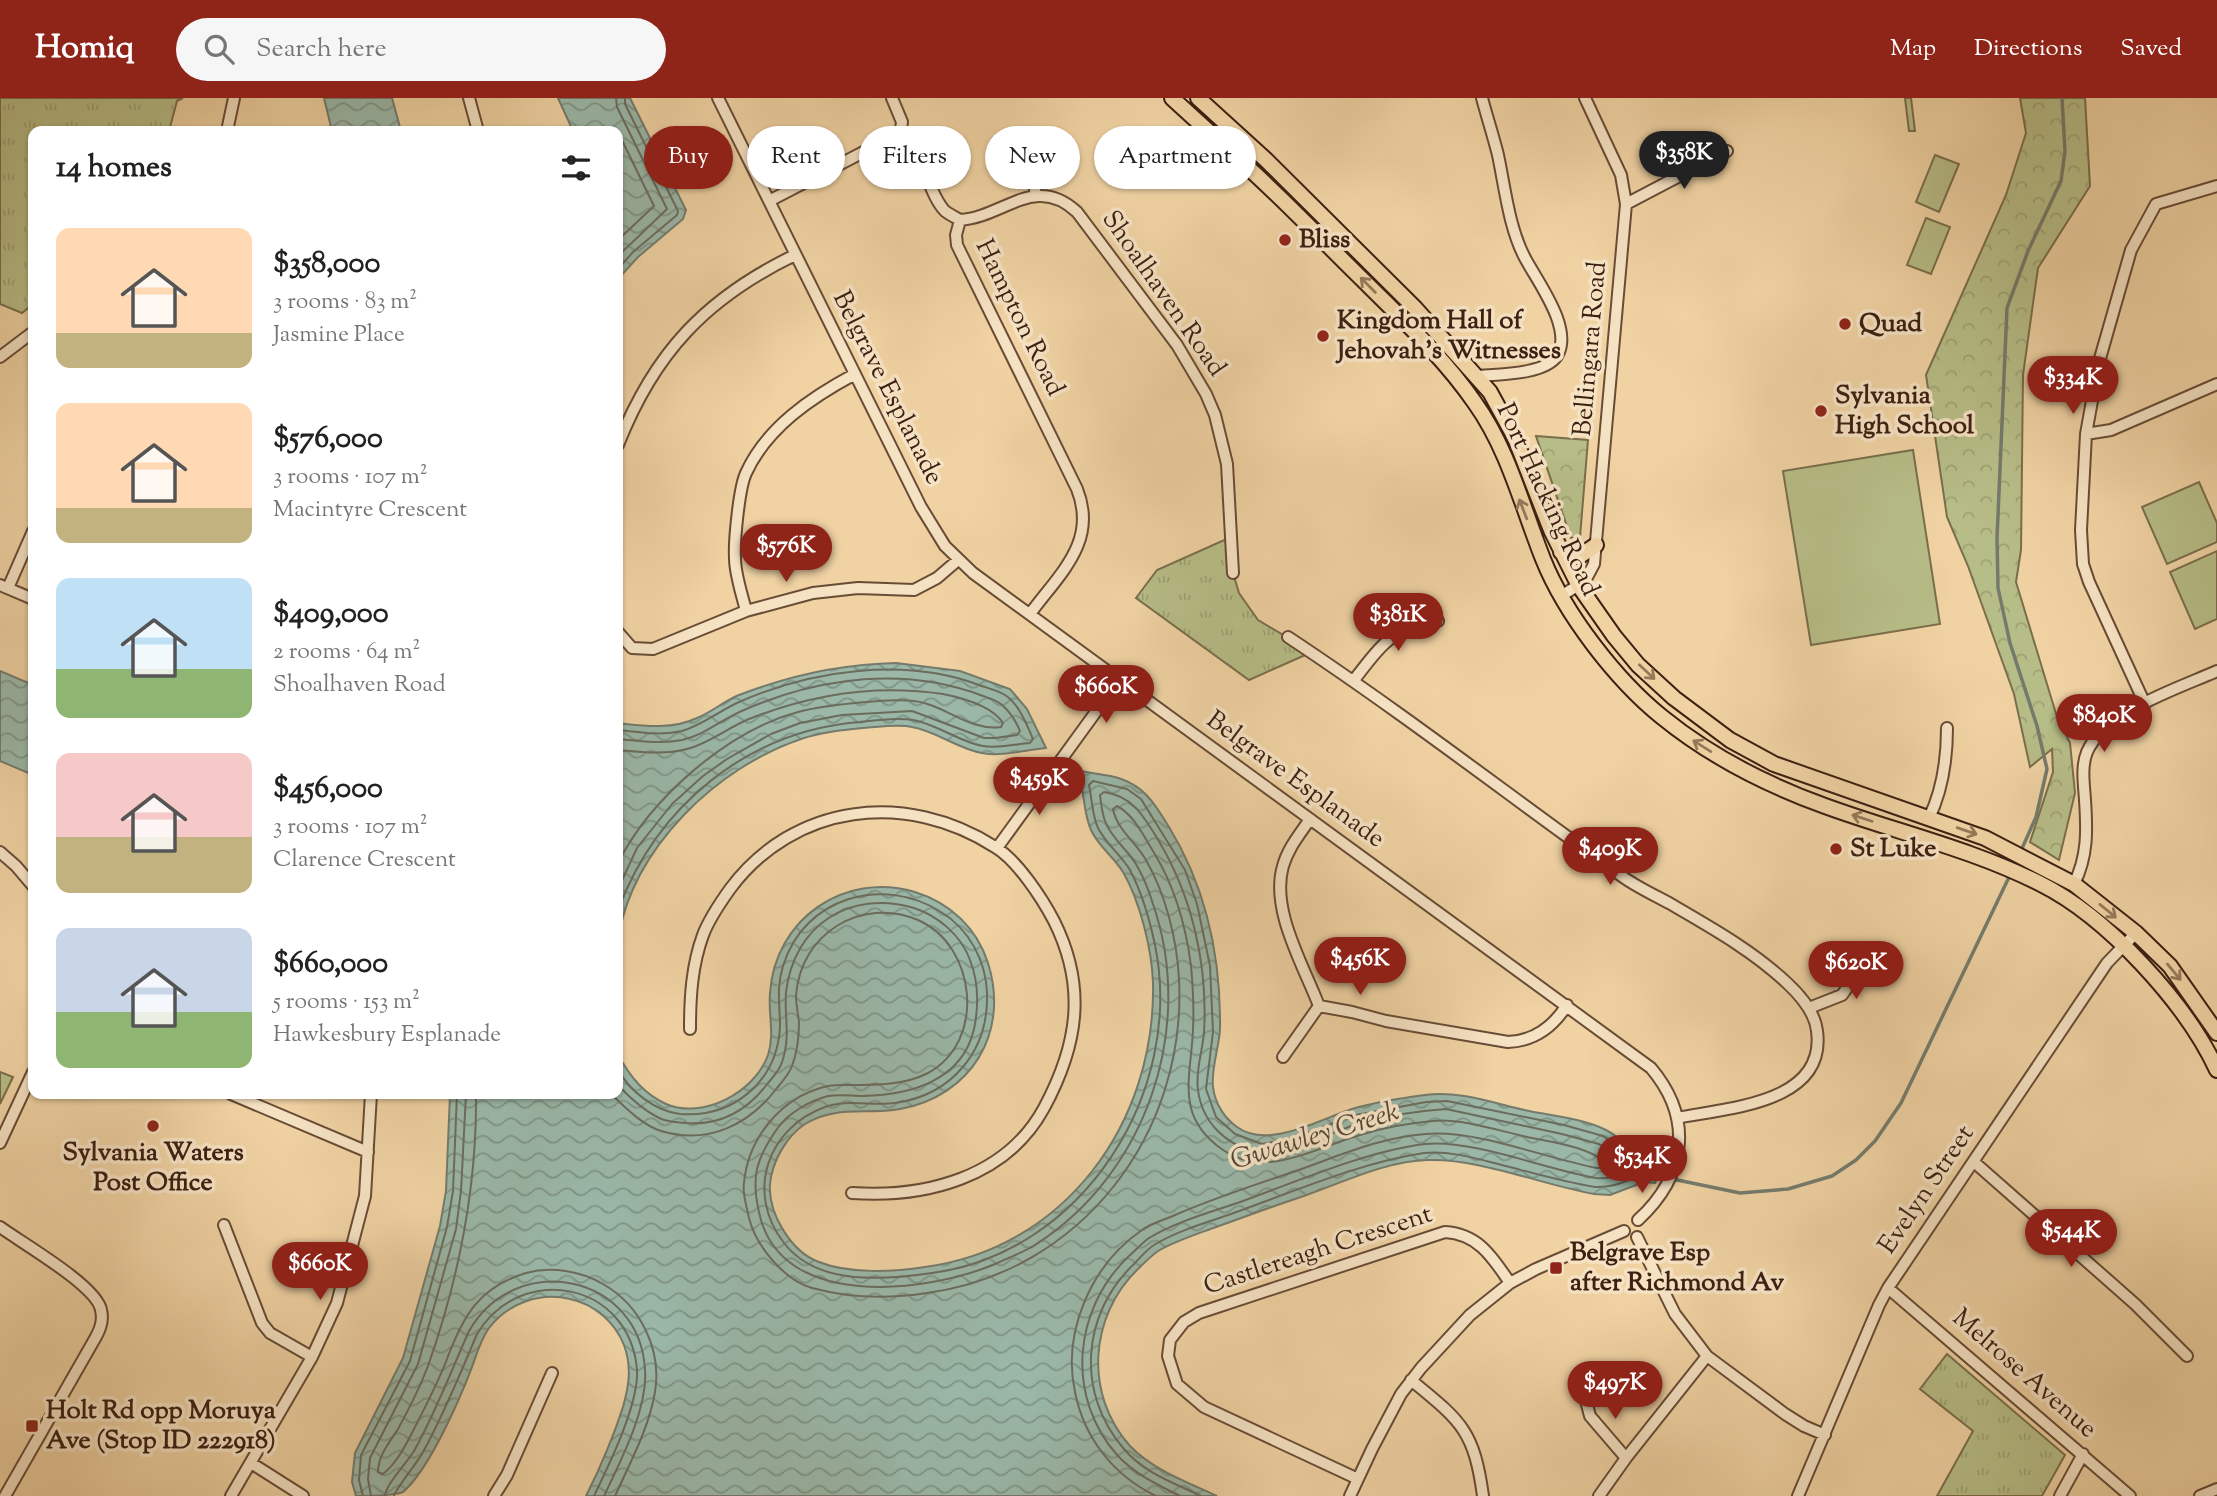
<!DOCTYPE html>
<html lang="en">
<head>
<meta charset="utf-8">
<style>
	:root { --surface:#fff; --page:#f6f6f6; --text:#222; --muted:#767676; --accent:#8f2418 }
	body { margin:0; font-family:"Sorts Mill Goudy",serif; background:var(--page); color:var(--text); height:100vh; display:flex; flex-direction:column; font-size:26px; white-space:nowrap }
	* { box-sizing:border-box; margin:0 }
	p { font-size:23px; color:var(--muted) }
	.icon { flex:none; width:38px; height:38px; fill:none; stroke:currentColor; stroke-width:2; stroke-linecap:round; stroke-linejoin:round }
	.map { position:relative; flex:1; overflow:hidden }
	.details { position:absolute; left:28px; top:28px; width:595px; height:973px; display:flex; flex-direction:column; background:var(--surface); border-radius:14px; box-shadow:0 2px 5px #0004 }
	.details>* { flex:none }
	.banner { position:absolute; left:644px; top:28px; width:665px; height:63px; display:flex; gap:14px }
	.price { position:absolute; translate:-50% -60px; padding:0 16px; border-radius:24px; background:var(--accent); color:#fff; font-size:23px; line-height:46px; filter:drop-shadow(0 2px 4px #0008) }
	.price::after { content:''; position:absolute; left:50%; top:42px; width:21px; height:16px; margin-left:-10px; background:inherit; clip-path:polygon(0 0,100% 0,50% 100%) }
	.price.selected { background:#222; color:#fff }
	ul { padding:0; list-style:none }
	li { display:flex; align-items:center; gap:21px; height:175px; padding:0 28px }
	li span { display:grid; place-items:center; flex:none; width:196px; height:140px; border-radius:14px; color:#555 }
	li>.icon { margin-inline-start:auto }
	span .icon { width:84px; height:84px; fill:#fffc; stroke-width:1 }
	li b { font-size:30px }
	h2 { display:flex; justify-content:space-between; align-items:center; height:84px; padding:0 28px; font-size:30px }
	.pill { padding:0 24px; border-radius:32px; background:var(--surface); box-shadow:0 2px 5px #0004; font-size:24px; line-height:63px }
	.pill.selected { background:var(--accent); color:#fff }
	header { display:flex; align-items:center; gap:42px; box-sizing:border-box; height:98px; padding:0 35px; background:var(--accent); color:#fff }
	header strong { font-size:33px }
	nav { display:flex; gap:38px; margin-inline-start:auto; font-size:24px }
	.search { width:490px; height:63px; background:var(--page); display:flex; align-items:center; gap:18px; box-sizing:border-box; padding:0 24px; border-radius:38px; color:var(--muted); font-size:26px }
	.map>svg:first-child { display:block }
</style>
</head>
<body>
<header>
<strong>Homiq</strong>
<div class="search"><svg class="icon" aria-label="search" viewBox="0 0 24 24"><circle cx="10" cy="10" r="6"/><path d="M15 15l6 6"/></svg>Search here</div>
<nav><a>Map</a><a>Directions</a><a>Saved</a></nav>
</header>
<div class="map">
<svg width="2217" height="1398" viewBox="0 0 2217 1398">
	<defs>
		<pattern id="forest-crowns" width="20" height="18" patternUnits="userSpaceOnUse" patternTransform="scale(1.75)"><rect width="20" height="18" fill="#b7bd87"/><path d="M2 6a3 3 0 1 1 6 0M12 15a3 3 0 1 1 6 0" fill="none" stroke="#9ea274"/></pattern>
		<pattern id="park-tufts" width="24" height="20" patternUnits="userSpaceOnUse" patternTransform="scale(1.75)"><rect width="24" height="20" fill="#b7bd87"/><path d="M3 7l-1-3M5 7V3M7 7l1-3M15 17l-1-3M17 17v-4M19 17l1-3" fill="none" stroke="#9ea274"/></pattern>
		<pattern id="water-waves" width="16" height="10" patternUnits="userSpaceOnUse" patternTransform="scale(1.75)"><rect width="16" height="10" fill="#9ab7a8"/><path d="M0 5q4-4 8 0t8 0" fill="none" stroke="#7f9487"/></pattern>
	</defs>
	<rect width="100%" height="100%" fill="#f0d2a3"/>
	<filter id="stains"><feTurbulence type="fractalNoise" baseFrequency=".00286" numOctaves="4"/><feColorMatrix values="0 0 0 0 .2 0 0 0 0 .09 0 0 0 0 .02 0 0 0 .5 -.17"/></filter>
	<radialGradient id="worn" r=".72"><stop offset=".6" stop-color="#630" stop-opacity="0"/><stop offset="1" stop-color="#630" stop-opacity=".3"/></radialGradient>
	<path fill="#b7bd87" stroke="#7a6e4c" stroke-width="2" d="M1905,0H1911L1915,33H1909Z
		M1935,57L1959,66L1939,114L1916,104Z
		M1926,120L1950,129L1931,176L1907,167Z
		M1913,352L1940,526L1811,547L1783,373Z
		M2199,384L2217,425V444L2167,466L2142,409Z
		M2217,453V521L2195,531L2170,474Z
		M0,974L13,979L0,1006Z"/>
	<path fill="url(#forest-crowns)" stroke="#7a6e4c" stroke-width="2" d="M2020,0H2085L2090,88L2038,170L2023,277L2021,452L2016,484L2057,619L2070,645L2075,695L2059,762L2030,744L2053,674L2052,651L2030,669L2014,596L1968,468L1947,419L1926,277L2006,97L2026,35Z
		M1536,338L1588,342L1580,439L1571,440Z"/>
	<path fill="url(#park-tufts)" stroke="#7a6e4c" stroke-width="2" d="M0,0H183L177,3L169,33H33V206L22,215L0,206Z
		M1231,439L1233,475L1239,495L1258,522L1312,554L1249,582L1136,500L1157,472Z
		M1947,1256L2065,1357L2042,1398H1937L1973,1333L1920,1291Z"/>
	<path fill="url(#water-waves)" stroke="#747b6c" stroke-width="2" d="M324,0H392L401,33H332Z
		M558,0H630L686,112L683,121L638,159L618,181V33H573Z
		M896,565L960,573L1010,591L1027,611L1046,650C1025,652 1002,659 982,655C958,651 936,633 912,629C898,626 879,629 864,630C843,632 821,634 801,641C716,670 634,749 618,840V625C644,628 672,632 697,620C712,614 724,603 739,597C791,577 840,566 896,565Z
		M0,573L33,587V677L0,663Z
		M1075,672C1093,676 1115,676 1132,686C1149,695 1159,713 1169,729C1207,791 1221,859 1220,931C1219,950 1211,970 1213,989C1215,1005 1224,1020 1237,1029C1268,1052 1320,1021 1352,1011C1375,1004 1402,1000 1425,997C1459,992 1496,1006 1529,1013C1554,1018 1584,1021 1606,1032C1628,1043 1638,1065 1661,1072L1655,1085L1644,1084L1610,1097L1594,1096C1543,1087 1478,1060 1428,1062C1385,1063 1342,1085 1301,1099C1273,1108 1245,1119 1216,1129C1197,1136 1175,1143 1158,1153C1151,1158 1144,1165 1138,1171C1089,1218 1084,1297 1130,1348C1153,1372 1187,1384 1217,1398H586C600,1370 613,1340 623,1309C629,1288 632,1269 624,1247C615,1224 594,1206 570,1201C540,1194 508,1205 489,1230C481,1241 477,1255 472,1269C460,1301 429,1372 403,1394C392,1398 370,1398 356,1398L352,1384L355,1355L403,1260L440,1128L446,1093L450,996H618V956C628,976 644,996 666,1006C703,1022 755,994 768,957C775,936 768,917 770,895C775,821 844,773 915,794C950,805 977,830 988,865C1010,935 971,998 900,1011C867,1017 835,1007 805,1026C787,1038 772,1063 770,1086C768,1115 791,1154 819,1164C849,1176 893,1174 925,1169C1066,1150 1156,1024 1153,885C1152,852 1140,803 1123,774C1114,759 1098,748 1091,732C1082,712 1086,691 1075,672Z"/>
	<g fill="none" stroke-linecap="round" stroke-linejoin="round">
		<path stroke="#6b6c5d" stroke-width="2" d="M616,0L617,9L667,111L618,158
			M618,34L654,108L618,142
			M618,171L633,154L677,117L678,113L625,6V0
			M618,632C639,634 661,638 682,633C703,627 719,613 739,604C812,572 904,559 979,587C987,590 997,592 1005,597C1019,606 1027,627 1033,641L1030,645C1015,646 998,651 983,648C959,644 937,626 913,622C896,619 876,622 860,624C747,633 657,708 618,812
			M618,641C639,643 661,646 682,642C705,637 722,621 744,612C774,599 809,588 841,584C889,577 938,581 983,598C989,600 997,602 1002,607C1010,614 1016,623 1020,633L1017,637L995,640H984L912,613L842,617L800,625L771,636L727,661L703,678L672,706L637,750L618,791
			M618,652C640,654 665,657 687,651C710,645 727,630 749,621C812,596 876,586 943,596C963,600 992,608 1003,625L1001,629C971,634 943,606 914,603C899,601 882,603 866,604C843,606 820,608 798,614C727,633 650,701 618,765
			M618,971C629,993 655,1013 680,1016C733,1020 777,984 780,929C780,906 776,891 783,868C804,799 883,777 941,814C969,831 986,863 987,895C989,953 952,997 895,1005C872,1008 846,1001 825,1009C767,1030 745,1095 784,1145C817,1188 884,1182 932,1175C1083,1155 1185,994 1155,847C1150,823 1142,795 1130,772C1121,757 1106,746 1098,730C1092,717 1092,701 1089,687L1093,683L1127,691L1141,701L1185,772L1197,806L1210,868L1213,934L1206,991L1216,1019L1235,1036L1262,1046L1290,1041L1356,1017L1426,1004L1447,1003L1564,1027L1603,1038L1618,1049L1642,1073L1641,1078C1625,1083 1613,1090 1595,1089C1564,1084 1533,1075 1502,1067C1478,1061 1449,1052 1424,1055C1363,1064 1300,1091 1242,1112C1213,1123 1180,1131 1154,1147C1146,1152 1140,1160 1134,1166C1081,1216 1076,1296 1124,1351C1144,1375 1174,1385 1201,1398
			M618,987C630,1000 643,1012 659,1020C667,1024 676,1024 685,1025C720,1028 747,1013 768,985C773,979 780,972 782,964C791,939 784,917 786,894C794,827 850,791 914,810C938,818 961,837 970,862C979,885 979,907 974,931C962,983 910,997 863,998C852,998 839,996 828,998C809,1003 787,1016 777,1031C756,1061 751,1079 759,1114C779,1213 927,1195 995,1166C1008,1160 1022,1155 1035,1147C1146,1076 1196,931 1153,806C1149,793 1143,778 1136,766C1127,751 1111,740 1105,723C1102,715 1101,706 1100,697L1104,694C1132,698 1143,717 1157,740C1192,797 1208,867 1204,934C1203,952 1195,973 1198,992C1202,1024 1225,1046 1255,1054C1281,1060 1332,1034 1357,1026C1385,1018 1417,1013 1446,1011L1562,1036L1599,1046L1613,1055L1626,1069V1073C1616,1080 1607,1081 1596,1080C1547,1072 1472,1041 1425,1046C1367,1053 1298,1083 1243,1103C1212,1114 1177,1123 1149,1140C1142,1145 1136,1152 1129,1158C1073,1211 1065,1299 1118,1358C1136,1377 1158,1387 1180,1398
			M476,996C477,1089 459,1180 428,1268C420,1289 409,1311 398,1331C390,1344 378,1357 378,1374L383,1376C397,1365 405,1348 413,1333C425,1309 438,1285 447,1261C463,1218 479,1189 526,1175C551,1168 581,1173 603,1186C640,1207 662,1251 655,1294C649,1330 630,1365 615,1398
			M611,996C625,1009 642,1027 661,1033C708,1047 749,1027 777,990C783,983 789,976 792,968C797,955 799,938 799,924C798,916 796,906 796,898C800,836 861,798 918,822C976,847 987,943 928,975C905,987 877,987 850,987C842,987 832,986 824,989C781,1000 748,1040 744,1085C742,1096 747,1109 749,1120C756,1148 784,1182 812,1190C849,1200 889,1201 927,1195C1081,1174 1187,1036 1179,881C1177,842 1166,797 1146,762C1136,744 1117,732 1113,711L1117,708C1134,717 1143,737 1153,753C1174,787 1186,828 1191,868C1193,889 1194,911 1193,932C1191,980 1174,1018 1223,1052C1266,1082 1317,1049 1360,1037C1382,1030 1410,1025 1433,1023C1463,1020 1502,1034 1532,1040C1557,1045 1587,1049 1607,1065L1606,1070H1597C1544,1060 1479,1032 1426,1036C1379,1039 1334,1060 1290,1075C1251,1088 1212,1101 1175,1117C1164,1122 1152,1125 1142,1132C1091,1167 1062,1234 1075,1294C1084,1340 1114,1378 1156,1398
			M363,1398L359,1382L361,1357L410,1263L447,1129L453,1093L457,996
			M371,1398L368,1381L370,1360L418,1266L456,1131L461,1093L466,996
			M385,1398C386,1386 406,1366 414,1353C436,1314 451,1273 469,1233C516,1151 640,1176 645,1272C648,1311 620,1364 604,1398
			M394,1398C394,1393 418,1364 423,1354C444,1316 460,1276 477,1236C521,1163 630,1184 637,1272C639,1306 609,1367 594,1398"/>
		<path stroke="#747b6c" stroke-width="3.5" d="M2020,755L2036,719L2047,671L2037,628L2010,545L1998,490L1997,440L2007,210L2028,153L2061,83L2065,53L2062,0
			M1658,1078L1740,1095L1788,1091L1832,1078L1856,1062L1875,1043L1901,1005L2011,775"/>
		<defs>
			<path id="minor" d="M469,0L478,33
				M718,0L921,409L945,448L973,475L1651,970C1694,1021 1686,1078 1638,1122
				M892,0L902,24L899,45
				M227,33L234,0
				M1029,58L1036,97
				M769,103L877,47C925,31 922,89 945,113C950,117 955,119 960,122L956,137L957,147L1077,391C1098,444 1060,475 1030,516
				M1626,106L1727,53
				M960,122C1004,119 1035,75 1077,114L1177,247L1206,296L1215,317L1227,366L1233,475
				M0,259L33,234
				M1476,278C1498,276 1544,277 1557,258C1574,231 1537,183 1525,160C1509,130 1505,90 1498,57C1493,37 1487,19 1482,0
				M2086,336L2111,332L2217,286
				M618,347C654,255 706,200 795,157
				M0,487L33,501
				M8,490L33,433
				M1561,498L1585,483L1594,466L1626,106L1621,77L1585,0
				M746,513C742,496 735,477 735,460C734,443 739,390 746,375C767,329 812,299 855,276
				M618,534L632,550L653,551L746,513L813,495L858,490L914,492L937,480L958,462
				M1288,539C1403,615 1511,699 1623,779C1637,789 1654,797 1669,805C1710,829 1752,852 1787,885C1801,898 1815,914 1817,933C1827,1006 1726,1010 1677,1020
				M1354,582C1370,562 1385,538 1411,529C1419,526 1429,525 1438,523
				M2145,606L2089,484L2083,466L2081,432L2086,336L2099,264L2131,152L2156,106L2217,88
				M1929,720C1943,691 1947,662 1947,630
				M1310,721C1300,736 1288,750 1283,768C1270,812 1304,868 1319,908L1352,914L1386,923L1508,944C1534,943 1553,929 1567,907
				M997,750L1119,582
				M0,754L16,768L33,788
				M2074,786C2088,758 2087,732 2085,702C2084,686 2081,669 2087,654C2104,614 2179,590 2217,573
				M1809,910L1842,897L1871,856
				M690,931C690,898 692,867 703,837C709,821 720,805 730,791C794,705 906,692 995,749C1017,762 1042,800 1054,823C1087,889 1078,947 1044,1010C1006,1080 925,1100 852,1095
				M1283,959L1319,908
				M231,996L368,1054
				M0,1045L33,974
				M1974,1064L2135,1206L2187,1258
				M224,1127L262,1225L270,1235L312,1259
				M0,1129C22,1145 97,1188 101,1212C104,1224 99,1234 93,1244L5,1398
				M1637,1139L1675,1216L1707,1258L1785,1316L1804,1328L1825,1337
				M1888,1190L2130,1398
				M1411,1282C1461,1323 1474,1332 1483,1398
				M1584,1295L1590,1318L1626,1360
				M251,1365L303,1398
				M1358,1381L1204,1309L1177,1286L1168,1258L1170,1242L1184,1224L1199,1215L1445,1134C1479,1136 1493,1160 1510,1185
				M231,1398L312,1259L337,1205L365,1098L371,996
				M494,1398L507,1377L552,1275
				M1350,1398L1372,1351L1401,1296L1421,1270L1470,1217L1510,1185L1536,1171L1624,1133
				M1599,1398L1626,1360L1707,1258
				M1798,1398L1879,1207L1888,1190L2107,865L2136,835
				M2060,1398L2083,1356
				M2200,1398L2217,1391"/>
			<path id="major" d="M1172,0C1199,25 1227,50 1254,75C1292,110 1328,148 1365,184C1403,222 1444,260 1475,305C1508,351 1522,408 1543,461C1565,516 1616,582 1662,619C1710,658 1767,687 1825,708C1896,734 1972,751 2041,786C2107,819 2186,905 2217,972
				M1198,0L1265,61L1415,210L1490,294L1515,340L1551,432L1579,488L1614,538L1638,567L1674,600L1730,642L1774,666L1985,740L2074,786L2136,835L2170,868L2217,935
				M1561,454L1580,458L1596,447"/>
		</defs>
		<use href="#minor" stroke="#694c36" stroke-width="14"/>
		<use href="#major" stroke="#3c2012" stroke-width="18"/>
		<use href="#minor" stroke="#f5e2c3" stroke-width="10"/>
		<use href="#major" stroke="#f0d2a3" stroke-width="14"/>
	</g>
	<defs><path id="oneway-shaft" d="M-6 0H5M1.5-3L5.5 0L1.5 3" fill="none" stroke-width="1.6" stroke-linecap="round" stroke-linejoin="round" transform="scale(1.75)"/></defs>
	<g stroke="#96795a">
		<use href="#oneway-shaft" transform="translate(1368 187) rotate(-135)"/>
		<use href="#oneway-shaft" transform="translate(1523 411) rotate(-111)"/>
		<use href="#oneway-shaft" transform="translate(1647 574) rotate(43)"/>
		<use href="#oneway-shaft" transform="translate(1702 648) rotate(-148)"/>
		<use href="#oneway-shaft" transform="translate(1862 720) rotate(-162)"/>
		<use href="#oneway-shaft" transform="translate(1967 733) rotate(19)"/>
		<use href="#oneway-shaft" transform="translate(2108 813) rotate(39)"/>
		<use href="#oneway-shaft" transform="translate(2174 874) rotate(50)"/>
	</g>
	<g fill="#8f2418" stroke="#f5e2c3" stroke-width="2.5">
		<circle cx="1285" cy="142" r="7"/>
		<circle cx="1845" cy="226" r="7"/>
		<circle cx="1323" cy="238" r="7"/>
		<circle cx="1821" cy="313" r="7"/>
		<circle cx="1836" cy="751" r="7"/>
		<circle cx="153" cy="1028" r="7"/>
		<rect x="1549" y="1163" width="14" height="14" rx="3.5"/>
		<rect x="25" y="1321" width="14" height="14" rx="3.5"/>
	</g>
	<g text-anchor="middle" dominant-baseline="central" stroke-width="7" stroke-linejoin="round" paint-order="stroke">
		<g font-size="26" font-weight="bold" fill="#3c2012" stroke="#f5e2c3" text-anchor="start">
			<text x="1299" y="142">Bliss</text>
			<text x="1337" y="223">Kingdom Hall of<tspan x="1337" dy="30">Jehovah's Witnesses</tspan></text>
			<text x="1859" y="226">Quad</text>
			<text x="1835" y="298">Sylvania<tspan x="1835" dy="30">High School</tspan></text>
			<text x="1850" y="751">St Luke</text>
			<text x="153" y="1055" text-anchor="middle">Sylvania Waters<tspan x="153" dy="30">Post Office</tspan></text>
			<text x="1570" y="1155">Belgrave Esp<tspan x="1570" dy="30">after Richmond Av</tspan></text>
			<text x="46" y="1313">Holt Rd opp Moruya<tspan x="46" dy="30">Ave (Stop ID 222918)</tspan></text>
		</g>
		<g font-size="26" fill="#3c2012" stroke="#f5e2c3">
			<text transform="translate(1163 196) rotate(55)">Shoalhaven Road</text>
			<text transform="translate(1019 220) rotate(64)">Hampton Road</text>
			<text transform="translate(1591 251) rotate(-85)">Bellingara Road</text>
			<text transform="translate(887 290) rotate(63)">Belgrave Esplanade</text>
			<text transform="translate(1547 402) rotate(65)">Port Hacking Road</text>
			<text transform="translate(1295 682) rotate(36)">Belgrave Esplanade</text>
			<text transform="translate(1927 1092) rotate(-56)">Evelyn Street</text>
			<text transform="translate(1318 1153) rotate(-18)">Castlereagh Crescent</text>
			<text transform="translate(2024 1276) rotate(41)">Melrose Avenue</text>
		</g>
		<g font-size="28" font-style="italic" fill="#544638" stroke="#f5e2c3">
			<text transform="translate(1315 1039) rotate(-17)">Gwawley Creek</text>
		</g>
	</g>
	<rect width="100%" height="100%" filter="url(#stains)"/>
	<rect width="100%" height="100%" fill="url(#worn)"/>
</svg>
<b class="price selected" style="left:1684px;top:93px">$358K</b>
<b class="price" style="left:2073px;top:318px">$334K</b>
<b class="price" style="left:786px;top:486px">$576K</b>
<b class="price" style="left:1398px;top:555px">$381K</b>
<b class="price" style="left:1106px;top:627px">$660K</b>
<b class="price" style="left:2104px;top:656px">$840K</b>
<b class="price" style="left:1039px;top:719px">$459K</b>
<b class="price" style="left:1610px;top:789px">$409K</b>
<b class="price" style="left:1360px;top:899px">$456K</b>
<b class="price" style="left:1856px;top:903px">$620K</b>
<b class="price" style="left:1642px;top:1097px">$534K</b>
<b class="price" style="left:2071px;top:1171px">$544K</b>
<b class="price" style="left:320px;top:1204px">$660K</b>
<b class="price" style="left:1615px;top:1323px">$497K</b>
<div class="banner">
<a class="pill selected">Buy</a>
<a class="pill">Rent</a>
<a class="pill">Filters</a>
<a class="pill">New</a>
<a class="pill">Apartment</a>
</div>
<section class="details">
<h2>14 homes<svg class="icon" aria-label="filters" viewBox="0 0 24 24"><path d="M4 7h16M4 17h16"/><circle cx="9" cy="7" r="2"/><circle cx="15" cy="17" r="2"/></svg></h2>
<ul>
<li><span style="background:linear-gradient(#ffd9b3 75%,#c2b280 0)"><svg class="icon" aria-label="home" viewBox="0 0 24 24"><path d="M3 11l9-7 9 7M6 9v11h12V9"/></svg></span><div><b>$358,000</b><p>3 rooms · 83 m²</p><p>Jasmine Place</p></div></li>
<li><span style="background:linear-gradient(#ffd9b3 75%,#c2b280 0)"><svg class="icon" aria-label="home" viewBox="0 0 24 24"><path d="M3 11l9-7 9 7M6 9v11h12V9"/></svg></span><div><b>$576,000</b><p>3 rooms · 107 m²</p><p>Macintyre Crescent</p></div></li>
<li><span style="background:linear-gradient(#bfe0f5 65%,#8fb573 0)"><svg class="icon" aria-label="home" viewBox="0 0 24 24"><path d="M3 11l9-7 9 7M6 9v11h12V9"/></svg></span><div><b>$409,000</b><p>2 rooms · 64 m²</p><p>Shoalhaven Road</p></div></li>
<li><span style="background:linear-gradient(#f6c9c9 60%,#c2b280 0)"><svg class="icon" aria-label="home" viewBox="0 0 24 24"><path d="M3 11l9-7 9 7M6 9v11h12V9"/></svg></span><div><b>$456,000</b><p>3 rooms · 107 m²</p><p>Clarence Crescent</p></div></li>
<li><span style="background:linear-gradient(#c9d6e8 60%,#8fb573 0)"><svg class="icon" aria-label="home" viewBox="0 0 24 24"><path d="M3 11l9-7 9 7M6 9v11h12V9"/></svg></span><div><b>$660,000</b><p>5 rooms · 153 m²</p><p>Hawkesbury Esplanade</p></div></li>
</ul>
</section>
</div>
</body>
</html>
